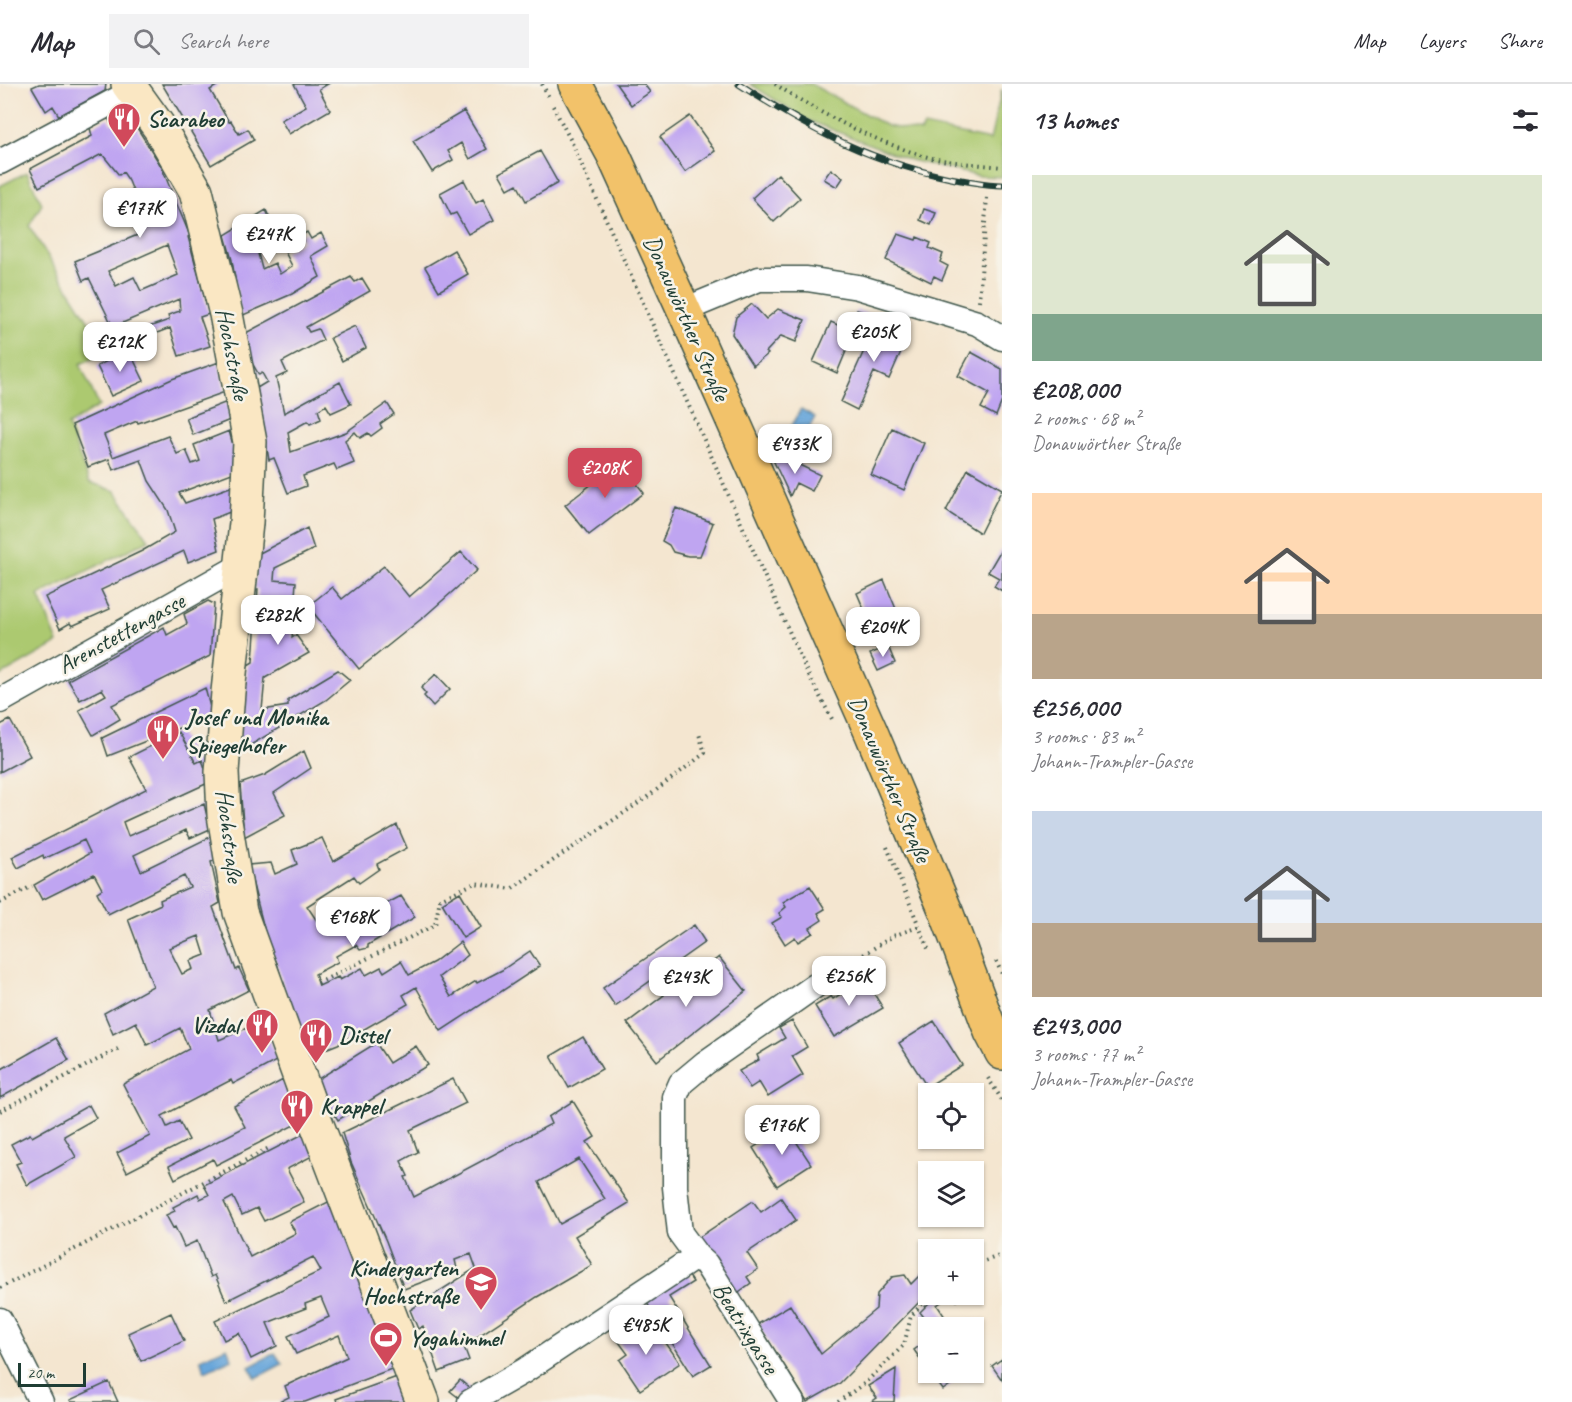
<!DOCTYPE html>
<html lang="en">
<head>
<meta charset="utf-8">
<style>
	:root { --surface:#fff; --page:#f2f2f3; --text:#2b2b33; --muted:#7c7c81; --line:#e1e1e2; --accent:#d1495b }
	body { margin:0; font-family:Caveat,sans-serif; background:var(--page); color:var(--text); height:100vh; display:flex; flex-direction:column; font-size:22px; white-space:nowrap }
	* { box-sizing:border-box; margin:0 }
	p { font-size:20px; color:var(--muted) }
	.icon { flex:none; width:33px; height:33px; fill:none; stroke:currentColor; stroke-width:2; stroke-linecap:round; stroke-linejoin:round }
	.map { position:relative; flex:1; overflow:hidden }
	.panel { display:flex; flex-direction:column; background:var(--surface); width:570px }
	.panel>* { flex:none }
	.fabs { position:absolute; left:918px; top:999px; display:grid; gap:12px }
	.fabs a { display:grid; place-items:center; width:66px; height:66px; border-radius:0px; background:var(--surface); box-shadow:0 2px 4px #0004; font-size:30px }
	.scale { position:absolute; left:18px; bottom:15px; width:68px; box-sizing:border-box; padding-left:6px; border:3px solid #1f3d34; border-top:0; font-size:16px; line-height:21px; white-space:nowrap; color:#1f3d34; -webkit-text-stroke:4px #f7f3e8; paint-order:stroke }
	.price { position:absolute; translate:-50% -51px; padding:0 14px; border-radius:12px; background:#fff; color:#222; font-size:20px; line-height:39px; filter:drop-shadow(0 2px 3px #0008) }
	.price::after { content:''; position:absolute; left:50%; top:36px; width:18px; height:14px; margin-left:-9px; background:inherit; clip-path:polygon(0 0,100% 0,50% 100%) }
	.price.active { background:var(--accent); color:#fff }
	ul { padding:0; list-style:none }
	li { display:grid; align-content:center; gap:12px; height:318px; padding:0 30px }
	li span { display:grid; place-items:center; height:186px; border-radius:0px; color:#555 }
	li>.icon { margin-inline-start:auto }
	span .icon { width:108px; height:108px; fill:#fffc; stroke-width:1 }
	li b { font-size:26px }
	h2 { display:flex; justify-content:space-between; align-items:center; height:72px; padding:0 30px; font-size:26px }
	header { display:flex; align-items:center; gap:36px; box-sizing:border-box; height:84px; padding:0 30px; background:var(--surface); border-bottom:2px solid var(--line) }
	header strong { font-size:28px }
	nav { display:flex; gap:33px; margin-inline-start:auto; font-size:21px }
	.search { width:420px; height:54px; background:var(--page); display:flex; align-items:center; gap:15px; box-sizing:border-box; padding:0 21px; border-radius:0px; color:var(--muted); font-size:22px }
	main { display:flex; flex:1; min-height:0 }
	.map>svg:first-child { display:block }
</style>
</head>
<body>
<header>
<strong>Map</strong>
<div class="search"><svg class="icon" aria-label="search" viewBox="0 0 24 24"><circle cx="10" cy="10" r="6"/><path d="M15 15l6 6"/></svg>Search here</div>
<nav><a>Map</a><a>Layers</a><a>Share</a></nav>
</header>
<main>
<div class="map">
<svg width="1002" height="1318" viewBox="0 0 1002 1318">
	<rect width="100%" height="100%" fill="#f7f3e8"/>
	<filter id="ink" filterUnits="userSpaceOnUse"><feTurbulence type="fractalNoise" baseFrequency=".0167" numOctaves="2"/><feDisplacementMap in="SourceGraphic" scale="12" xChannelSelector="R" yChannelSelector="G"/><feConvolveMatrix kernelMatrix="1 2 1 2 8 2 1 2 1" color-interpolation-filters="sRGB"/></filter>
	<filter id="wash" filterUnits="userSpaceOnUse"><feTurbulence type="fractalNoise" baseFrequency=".008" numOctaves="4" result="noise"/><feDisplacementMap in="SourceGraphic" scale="24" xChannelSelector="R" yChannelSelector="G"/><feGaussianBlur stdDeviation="1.35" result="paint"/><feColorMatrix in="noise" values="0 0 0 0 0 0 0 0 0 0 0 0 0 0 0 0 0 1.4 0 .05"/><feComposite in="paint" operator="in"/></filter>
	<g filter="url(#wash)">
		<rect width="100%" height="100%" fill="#f4e6d0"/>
		<path fill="#acc970" stroke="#668352" stroke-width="1.5" d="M750,0H811L887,42L921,48L924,42L990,56L1002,5V93L979,92L910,76L805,35Z
			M27,88L42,120L29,142L108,268L80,280L99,322L68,341L89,398L115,407L149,456L39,511L58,559L0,592V102Z"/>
		<path fill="#68a6da" stroke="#447287" stroke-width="1.5" d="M801,325L815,333L800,361L786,353Z
			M227,1263L232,1275L205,1287L200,1275Z
			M275,1269L282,1280L256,1294L249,1283Z"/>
		<g id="blocks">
			<path fill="#bfa5f1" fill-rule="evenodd" d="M39,0H106L105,7L59,32L53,22L46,27L32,3Z
				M162,0H220L210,6L229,38L231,37L239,50L248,45L254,56L211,81Z
				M294,0H328L319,5L330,26L289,50L281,36L306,22Z
				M616,0H644L650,8L631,21Z
				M464,27L487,65L470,75L461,59L448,67L453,76L432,88L413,57Z
				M129,31L161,82L190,152L188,153L209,230L200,233L210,262L179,272L170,244L149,252L146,244L169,236L168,231L180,227L179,215L113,243L89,194L83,197L75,177L140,150L136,141L145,137L129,97L123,88L119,91L102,70L39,103L30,85L92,52L90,44L108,34L111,40ZM167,161L178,191L141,207L134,193L116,202L108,187Z
				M690,32L715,67L685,88L660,53Z
				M540,67L558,99L526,117L517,100L508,105L499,89Z
				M831,85L843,94L837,103L824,95Z
				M778,90L800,114L774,138L752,114Z
				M464,96L476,119L483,115L494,136L468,150L456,129L451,131L440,109Z
				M924,125L936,129L931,141L920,136Z
				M266,126L275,146L255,158L262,185L275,179L280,190L292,182L285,168L303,157L300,152L307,148L311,155L321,149L328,162L311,172L320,193L292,210L241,232L232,176L225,151Z
				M898,150L916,156L917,153L931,159L929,164L943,170L940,178L948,182L942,196L934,192L931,198L886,176Z
				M454,166L468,190L439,207L425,183Z
				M351,193L355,198L362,194L370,207L306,243L309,248L318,245L323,256L282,278L287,289L276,294L284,329L340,298L351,320L331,329L326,321L318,326L321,335L310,340L308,337L288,348L291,368L346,348L387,319L394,330L380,340L382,344L371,352L368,349L360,354L355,348L345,356L354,379L337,386L334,380L303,392L306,402L288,409L274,374L269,376L257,304L267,298L262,289L259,291L250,275L244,250Z
				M752,220L766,235L778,225L805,236L796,258L781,252L766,268L768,270L753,282L732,250L736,233Z
				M857,226L872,231L864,252L854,248L837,289L813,278L831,238L849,246Z
				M876,240L907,254L889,295L874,288L857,326L841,318Z
				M355,242L366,264L342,277L330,254Z
				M129,266L144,297L111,312L97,282Z
				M971,268L1002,285V317L996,332L981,324L989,309L958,292Z
				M219,278L225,308L138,339L137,337L104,351L113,373L168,352L177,370L186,366L192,380L200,377L194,361L229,347L235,368L232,389L179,409L185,419L233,402L235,426L212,435L219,466L188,478L184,467L101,506L110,525L72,542L70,539L60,545L45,513L142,467L175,448L168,426L149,397L141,376L113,386L109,375L88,383L72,341L172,295Z
				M227,318L230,336L193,351L186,334Z
				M892,344L924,359L904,406L871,391Z
				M779,371L820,391L812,407L796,399L790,412L774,378Z
				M620,378L644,409L589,451L565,421Z
				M968,385L1002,405L980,449L946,427Z
				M676,424L713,439L700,472H688L673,468L669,461L662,457Z
				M307,444L314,465L275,484L274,496L296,498L292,554L296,551L309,569L265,594L262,626L288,622V616L338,586L350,596L326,616L237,669L248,581L253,578L258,505H255L256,471Z
				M1002,464V507L994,502L999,494L988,488Z
				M461,468L477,486L425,532L359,585L308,522L332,503L342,515L384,482L409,513Z
				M884,496L901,537L874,549L857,509Z
				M208,517L214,520L210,572L112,621L120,635L93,651L79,626L106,611L102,605L80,616L68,596L164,543L167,551L187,540L184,530Z
				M888,562L895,579L878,587L870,570Z
				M436,590L450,605L433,622L424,612L426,610L421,604Z
				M205,604L212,631L108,672L102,654Z
				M10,636L30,672L0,688V641Z
				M179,648L196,679L202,676L210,698L123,738L128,752L204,720L210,745L190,754L186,746L134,771L141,787L212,752L218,775L211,778L220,819L213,823L236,886L239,884L249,906L210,926L219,956L261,938L278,976L233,1000L231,996L162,1032L167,1043L179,1037L189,1056L127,1088L117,1069L150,1052L123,1000L189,965L180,944L147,961L136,938L113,950L104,929L153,902L128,835L161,820L160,816L190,803L184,792L108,830L97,808L102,805L94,790L42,816L34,801L90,769L84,756L44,775L43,771L18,784L12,773L146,705L129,673ZM199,852L205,871L190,877L193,885L182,890L169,864Z
				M304,667L311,684L274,709L285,731L244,753L240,700L265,691Z
				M397,741L407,764L377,780L379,785L359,799L354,792L307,822L317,837L361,816L369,829L401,812L415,833L368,861V864L360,866L356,861L336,872L338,878L315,890L319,902L338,893L340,896L362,884L366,891L381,883L384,888L401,877L409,891L434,878L460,858L468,871L439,893L451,913L476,897L477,899L502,886L530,867L540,882L441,947L416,903L403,911L408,920L338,960L308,972L287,914L277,879L268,860L248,781L271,779L275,790L297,780L292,766L322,754L333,778Z
				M810,802L825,825L818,829L822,836L810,844L813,849L798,858L795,853L785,860L772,839L782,833L779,829L786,823L783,818Z
				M460,808L481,843L463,854L442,819Z
				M694,841L705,858L615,922L603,904Z
				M719,873L746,907L657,977L627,939L664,911L659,904L673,894L680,903Z
				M862,891L883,924L834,953L815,922L831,912L833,915L850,904L847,900Z
				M792,937L807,963L792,972L803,991L768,1013L759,998L750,1004L739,987L759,976L757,971L785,954L779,944Z
				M934,937L962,981L927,1003L899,959Z
				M583,953L602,985L569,1004L551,972Z
				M56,954L69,976L0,1014V986Z
				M376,959L389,979L416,962L428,981L338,1036L326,1017L318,995Z
				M453,995L466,1019L410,1046L418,1068L401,1077L408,1092L405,1093L414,1113L551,1040L548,1033L573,1017L595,1053L587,1058L629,1119L575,1152L592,1181L537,1213L474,1255L463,1260L469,1276L439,1288L423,1242L418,1245L410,1226L476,1184L471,1170L455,1176L457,1185L404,1205L386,1157L351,1078L342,1049ZM579,1075L605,1115L560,1140L539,1098Z
				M283,996L304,1036L216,1081L213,1075L175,1095L169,1082L245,1043L234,1022Z
				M89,1021L96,1034L64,1052L76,1073L27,1101L16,1080L21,1078L11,1060L30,1050L32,1053Z
				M786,1042L811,1080L777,1102L753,1064Z
				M307,1048L318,1069L287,1085L304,1118L264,1137L257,1124L242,1131L233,1113L224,1118L250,1173L296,1149L289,1138L334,1115L394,1284L305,1318H279L289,1313L285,1302L347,1273L339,1251L296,1270L288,1252L329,1233L321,1214L305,1220L306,1224L267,1239L277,1262L251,1275L239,1249L224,1256L215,1237L321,1187L313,1173L226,1217L215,1191L211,1193L197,1157L184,1163L175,1143L173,1144L166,1131L175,1127L173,1123L198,1110L200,1115L209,1111L204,1101Z
				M781,1114L796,1136L747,1169L758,1185L747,1193L751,1199L736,1210L698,1154L753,1117L761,1128Z
				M928,1183V1209L839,1300L807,1318L758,1240L790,1221L821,1270L876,1225L877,1210L892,1193L905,1191L911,1200Z
				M687,1189L693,1198L669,1213L711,1281L693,1292L645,1216Z
				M974,1189L981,1201L974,1206Z
				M938,1210H967L957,1217L950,1212L937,1221L951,1242L948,1244H932L920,1228Z
				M171,1229L184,1257L141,1277L128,1249Z
				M639,1238L651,1255L659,1249L680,1279L640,1306L620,1276L628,1270L616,1254Z
				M928,1256V1286L914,1266Z
				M1002,1275V1296L992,1282Z
				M896,1285L894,1318H871L877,1314L868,1302Z
				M930,1288H968L943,1306Z
				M397,1293L407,1318H337L336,1315Z
				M460,1296L472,1306L463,1317L450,1307Z
				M109,1298L118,1318H71L70,1316Z"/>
		</g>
	</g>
	<g filter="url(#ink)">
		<use href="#blocks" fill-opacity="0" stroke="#3f564b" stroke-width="1.5"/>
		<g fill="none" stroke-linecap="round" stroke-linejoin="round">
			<defs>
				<path id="street" d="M0,78L133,7
					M684,226L759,195H807L858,203L977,239L1002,254
					M0,617L242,481
					M0,1236L41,1318
					M470,1318L524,1287L697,1172
					M792,1318L706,1180L697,1172L680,1149L675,1103V1013L681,999L705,979L815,902"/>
				<path id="secondary" d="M128,0L159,43L196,107L226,230L250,358L246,439L228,608L222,688L224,731L240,828L313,1030L423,1318"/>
				<path id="primary" d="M575,0L613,70L684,226L871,648L947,830L991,948L1002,969"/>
			</defs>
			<use href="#street" stroke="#3f564b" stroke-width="27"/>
			<use href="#secondary" stroke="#3f564b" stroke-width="36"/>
			<use href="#primary" stroke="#3f564b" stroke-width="36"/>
			<path stroke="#3f564b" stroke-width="4" stroke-dasharray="1.5 4.5" stroke-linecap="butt" d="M542,0L550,15
				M775,0C818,29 874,57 924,72C950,79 976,80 1002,83
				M553,22L572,59L809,592L832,635
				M979,217L987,113
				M887,763L929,867
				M0,819L32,802
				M996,877L1002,890
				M833,890L893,852L918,843
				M318,899L435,841L440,815L475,799L511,805L646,714L705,669L699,650
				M988,994L1002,1016
				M0,1027L118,965
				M974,1181L1002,1171
				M0,1204L271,1063
				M838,1318L865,1299L904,1261L911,1232L931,1210"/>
			<use href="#street" stroke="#fff" stroke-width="24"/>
			<use href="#secondary" stroke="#fae7c3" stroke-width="33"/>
			<use href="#primary" stroke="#f2c26a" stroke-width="33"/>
			<defs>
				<path id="rail" d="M739,0C810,46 876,81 961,96C975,98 988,101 1002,101"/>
			</defs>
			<use href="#rail" stroke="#1f3d34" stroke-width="7"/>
			<use href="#rail" stroke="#f7f3e8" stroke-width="4.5" stroke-dasharray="14" stroke-linecap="butt"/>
		</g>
	</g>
	<defs>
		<symbol id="restaurant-pin" viewBox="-11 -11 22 30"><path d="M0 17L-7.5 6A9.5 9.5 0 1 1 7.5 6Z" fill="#d1495b" stroke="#f7f3e8"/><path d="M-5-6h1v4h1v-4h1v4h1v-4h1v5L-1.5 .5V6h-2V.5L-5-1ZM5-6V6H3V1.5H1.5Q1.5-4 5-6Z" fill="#fff"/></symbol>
		<symbol id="school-pin" viewBox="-11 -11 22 30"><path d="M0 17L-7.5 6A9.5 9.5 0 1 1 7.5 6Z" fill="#d1495b" stroke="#f7f3e8"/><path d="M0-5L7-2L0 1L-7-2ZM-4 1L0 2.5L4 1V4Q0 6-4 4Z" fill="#fff"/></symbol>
		<symbol id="stadium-pin" viewBox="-11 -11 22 30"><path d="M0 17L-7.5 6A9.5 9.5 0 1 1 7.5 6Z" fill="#d1495b" stroke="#f7f3e8"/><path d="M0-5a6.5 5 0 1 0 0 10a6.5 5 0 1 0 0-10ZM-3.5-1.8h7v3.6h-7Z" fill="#fff"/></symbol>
	</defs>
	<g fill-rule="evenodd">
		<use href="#restaurant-pin" x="105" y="16" width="38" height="52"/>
		<use href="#restaurant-pin" x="144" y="628" width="38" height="52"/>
		<use href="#restaurant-pin" x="243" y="922" width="38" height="52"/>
		<use href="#restaurant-pin" x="297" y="932" width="38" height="52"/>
		<use href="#restaurant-pin" x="278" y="1003" width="38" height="52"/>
		<use href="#school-pin" x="462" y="1179" width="38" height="52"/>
		<use href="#stadium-pin" x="367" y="1235" width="38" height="52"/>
	</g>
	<g text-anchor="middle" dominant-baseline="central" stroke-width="5" stroke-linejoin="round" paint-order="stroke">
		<g font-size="24" font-weight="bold" fill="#1f3d34" stroke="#f7f3e8" text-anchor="start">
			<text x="147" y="35">Scarabeo</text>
			<text x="186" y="633">Josef und Monika<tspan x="186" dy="28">Spiegelhofer</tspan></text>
			<text x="239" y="941" text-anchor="end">Vizdal</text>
			<text x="339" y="951">Distel</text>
			<text x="320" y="1022">Krappel</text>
			<text x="458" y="1184" text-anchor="end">Kindergarten<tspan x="458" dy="28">Hochstraße</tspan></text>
			<text x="409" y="1254">Yogahimmel</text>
		</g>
		<g font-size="24" fill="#1f3d34" stroke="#f7f3e8">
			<text transform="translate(687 234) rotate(66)">Donauwörther Straße</text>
			<text transform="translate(233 270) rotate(79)">Hochstraße</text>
			<text transform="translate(121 549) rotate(-29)">Arenstettengasse</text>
			<text transform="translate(890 695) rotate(67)">Donauwörther Straße</text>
			<text transform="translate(230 752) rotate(83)">Hochstraße</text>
			<text transform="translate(746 1244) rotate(58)">Beatrixgasse</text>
		</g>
	</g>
</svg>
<div class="fabs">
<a><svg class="icon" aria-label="locate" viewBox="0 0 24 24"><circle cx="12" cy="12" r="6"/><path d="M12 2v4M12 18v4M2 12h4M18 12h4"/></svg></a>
<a><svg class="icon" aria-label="layers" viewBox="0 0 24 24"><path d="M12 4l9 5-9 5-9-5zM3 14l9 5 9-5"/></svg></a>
<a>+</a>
<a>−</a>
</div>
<div class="scale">20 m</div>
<b class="price" style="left:140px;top:155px">€177K</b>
<b class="price" style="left:269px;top:181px">€247K</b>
<b class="price" style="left:874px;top:279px">€205K</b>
<b class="price" style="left:120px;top:289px">€212K</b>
<b class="price" style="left:795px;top:391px">€433K</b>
<b class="price active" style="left:605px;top:415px">€208K</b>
<b class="price" style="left:278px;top:562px">€282K</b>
<b class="price" style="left:883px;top:574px">€204K</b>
<b class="price" style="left:353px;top:864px">€168K</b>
<b class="price" style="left:849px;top:923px">€256K</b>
<b class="price" style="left:686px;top:924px">€243K</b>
<b class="price" style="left:782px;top:1072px">€176K</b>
<b class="price" style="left:646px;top:1272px">€485K</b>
</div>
<section class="panel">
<h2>13 homes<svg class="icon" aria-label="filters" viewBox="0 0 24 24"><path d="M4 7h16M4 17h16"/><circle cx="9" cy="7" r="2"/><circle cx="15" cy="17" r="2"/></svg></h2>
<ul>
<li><span style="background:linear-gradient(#dfe7d0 75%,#7fa58c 0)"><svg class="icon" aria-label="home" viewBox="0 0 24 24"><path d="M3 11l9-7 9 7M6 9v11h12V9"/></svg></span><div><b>€208,000</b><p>2 rooms · 68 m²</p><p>Donauwörther Straße</p></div></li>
<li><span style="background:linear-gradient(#ffd9b3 65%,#b9a48a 0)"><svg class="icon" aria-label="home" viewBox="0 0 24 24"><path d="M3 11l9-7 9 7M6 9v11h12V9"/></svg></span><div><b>€256,000</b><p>3 rooms · 83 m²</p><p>Johann-Trampler-Gasse</p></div></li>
<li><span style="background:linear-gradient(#c9d6e8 60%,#b9a48a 0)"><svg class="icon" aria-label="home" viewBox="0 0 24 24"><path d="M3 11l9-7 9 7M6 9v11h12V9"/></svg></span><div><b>€243,000</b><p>3 rooms · 77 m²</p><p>Johann-Trampler-Gasse</p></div></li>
</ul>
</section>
</main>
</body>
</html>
